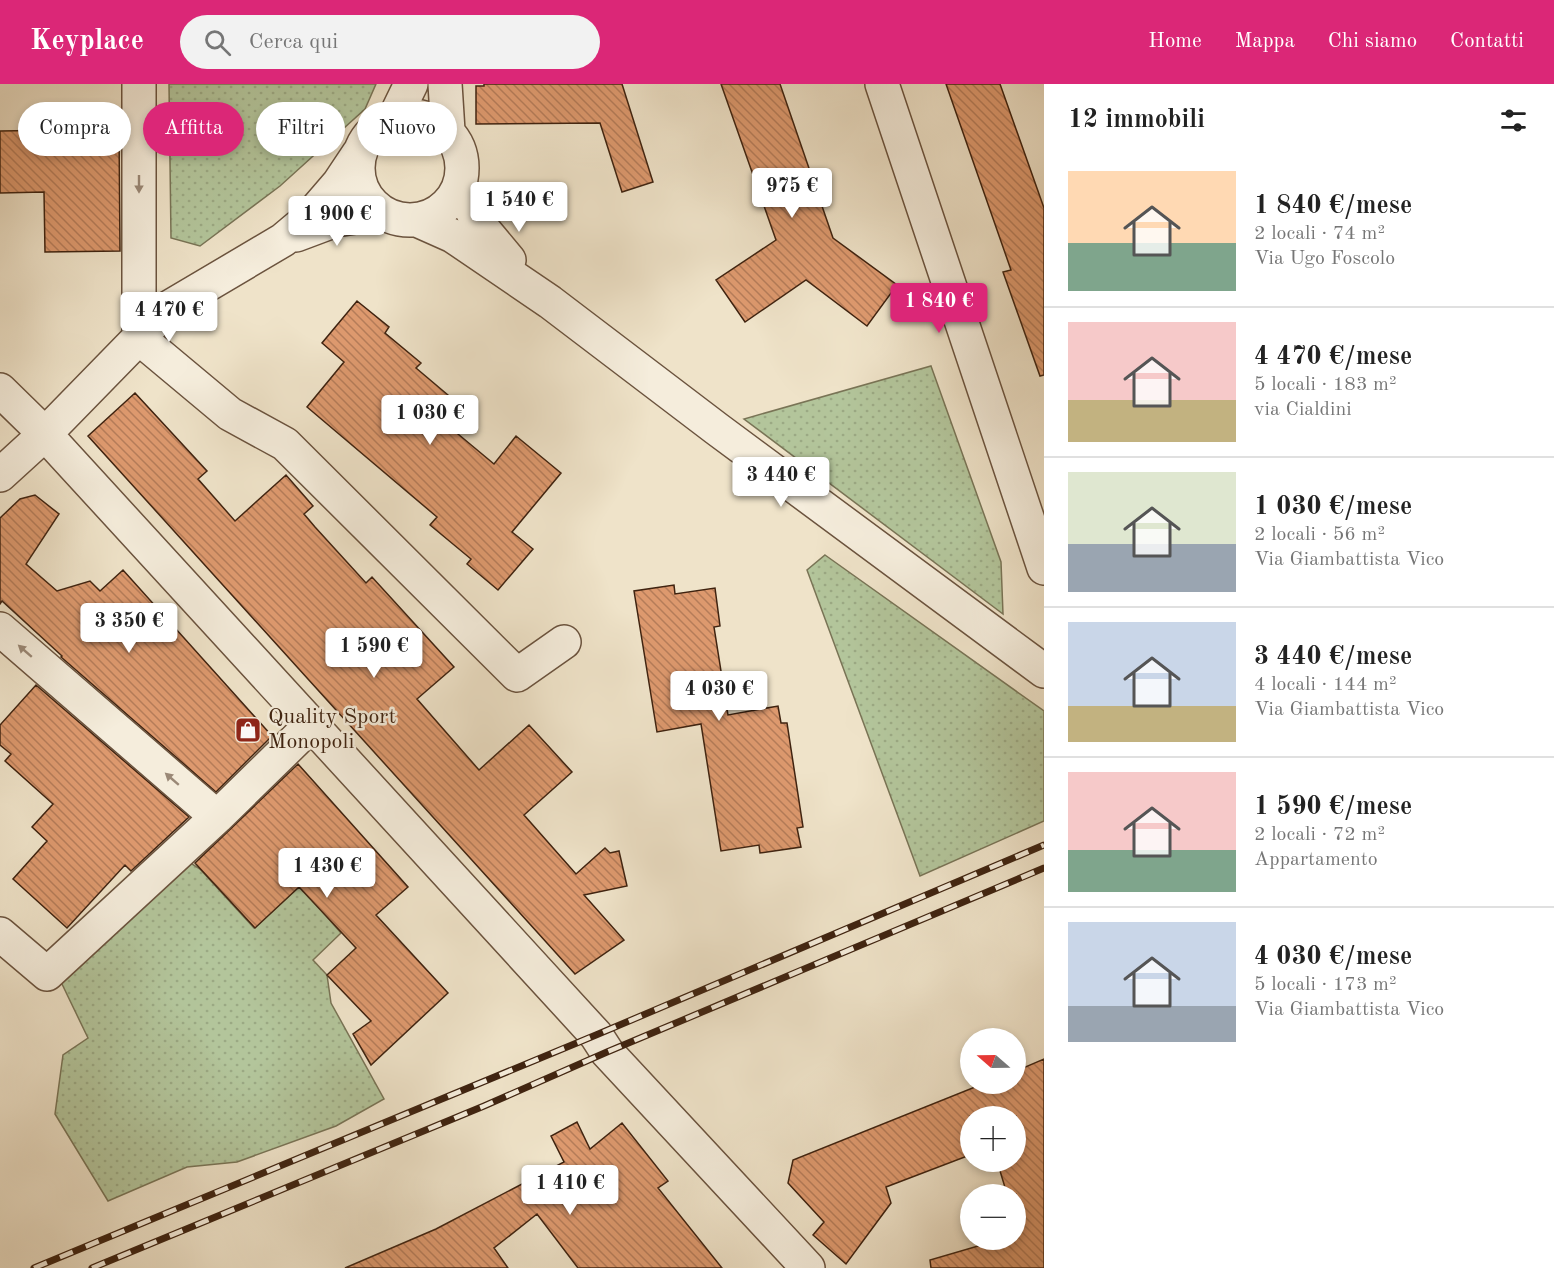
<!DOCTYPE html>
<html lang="it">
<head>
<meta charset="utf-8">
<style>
	:root { --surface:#fff; --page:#f2f2f2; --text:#222; --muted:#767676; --line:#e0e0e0; --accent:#db2777 }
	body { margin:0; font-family:"Old Standard TT",serif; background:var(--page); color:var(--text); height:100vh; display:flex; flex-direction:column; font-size:22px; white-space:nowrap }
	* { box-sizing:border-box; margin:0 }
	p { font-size:20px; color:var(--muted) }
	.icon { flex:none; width:33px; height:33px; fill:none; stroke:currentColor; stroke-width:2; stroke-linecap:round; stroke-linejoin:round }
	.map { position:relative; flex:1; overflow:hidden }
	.details { display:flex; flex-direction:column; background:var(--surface); width:510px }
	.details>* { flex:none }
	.guide { position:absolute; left:18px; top:18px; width:570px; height:54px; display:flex; gap:12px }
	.needle { width:39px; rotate:290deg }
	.controls { position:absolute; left:960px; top:944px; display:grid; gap:12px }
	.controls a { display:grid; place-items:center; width:66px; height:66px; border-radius:50%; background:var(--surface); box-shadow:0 3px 9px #0003; font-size:30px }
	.price { position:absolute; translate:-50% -51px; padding:0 14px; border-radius:6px; background:#fff; color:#222; font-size:20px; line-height:39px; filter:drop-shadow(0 2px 3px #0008) }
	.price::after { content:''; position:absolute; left:50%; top:36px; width:18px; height:14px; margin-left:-9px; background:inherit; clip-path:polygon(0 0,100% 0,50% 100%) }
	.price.on { background:var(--accent); color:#fff }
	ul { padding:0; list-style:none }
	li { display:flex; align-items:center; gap:18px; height:150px; padding:0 24px }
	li+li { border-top:2px solid var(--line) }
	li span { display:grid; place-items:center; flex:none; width:168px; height:120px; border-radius:0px; color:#555 }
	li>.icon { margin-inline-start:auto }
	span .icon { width:72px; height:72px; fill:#fffc; stroke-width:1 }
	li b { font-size:26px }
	h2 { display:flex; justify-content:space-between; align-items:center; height:72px; padding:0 24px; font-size:26px }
	.chip { padding:0 21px; border-radius:27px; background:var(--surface); box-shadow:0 3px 9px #0003; font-size:21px; line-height:54px }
	.chip.on { background:var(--accent); color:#fff }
	header { display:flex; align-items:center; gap:36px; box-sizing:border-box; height:84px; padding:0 30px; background:var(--accent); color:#fff }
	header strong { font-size:28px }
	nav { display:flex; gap:33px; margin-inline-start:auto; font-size:21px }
	.search { width:420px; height:54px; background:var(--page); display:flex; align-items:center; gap:15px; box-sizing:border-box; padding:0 21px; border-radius:33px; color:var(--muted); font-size:22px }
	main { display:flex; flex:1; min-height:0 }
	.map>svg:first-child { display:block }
</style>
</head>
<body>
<header>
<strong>Keyplace</strong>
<div class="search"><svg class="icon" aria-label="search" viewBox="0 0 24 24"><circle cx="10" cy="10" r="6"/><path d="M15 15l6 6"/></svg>Cerca qui</div>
<nav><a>Home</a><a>Mappa</a><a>Chi siamo</a><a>Contatti</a></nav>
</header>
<main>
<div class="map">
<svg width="1044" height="1184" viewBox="0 0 1044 1184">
	<defs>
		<pattern id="grass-dots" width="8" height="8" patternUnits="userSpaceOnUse" patternTransform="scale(1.5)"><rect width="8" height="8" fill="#b3c59b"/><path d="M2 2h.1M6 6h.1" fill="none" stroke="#9ba984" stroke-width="1.8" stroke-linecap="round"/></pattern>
		<pattern id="building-back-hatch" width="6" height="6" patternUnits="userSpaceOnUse" patternTransform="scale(1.5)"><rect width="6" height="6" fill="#dd996e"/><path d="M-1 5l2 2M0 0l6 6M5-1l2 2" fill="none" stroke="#b57c59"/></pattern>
	</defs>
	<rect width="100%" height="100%" fill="#efe3c9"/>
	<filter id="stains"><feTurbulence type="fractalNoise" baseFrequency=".00333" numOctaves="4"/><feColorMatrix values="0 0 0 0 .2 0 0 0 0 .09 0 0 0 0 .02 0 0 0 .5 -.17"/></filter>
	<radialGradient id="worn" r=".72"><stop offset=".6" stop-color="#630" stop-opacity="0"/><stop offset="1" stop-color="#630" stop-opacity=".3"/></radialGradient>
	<path fill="url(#grass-dots)" stroke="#797456" stroke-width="1.5" d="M169,0H376L365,25L280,102L200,162L171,154Z
		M931,282L1001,478L1003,530L744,335Z
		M825,471L1044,627V737L920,792L807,486Z
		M189,778L200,785L254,844L300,802L341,849L313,876L327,891L331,919L384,1015L336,1042L237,1078L187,1083L108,1117L55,1030L63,971L88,954L61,898Z"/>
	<path fill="url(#building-back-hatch)" stroke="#3f2310" stroke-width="1.5" d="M484,0H622L653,98L622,108L600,39L476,40V2H484Z
		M721,0H780L833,154L897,201L867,242L806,196L745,238L716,196L776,156Z
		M946,0H1000L1044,124V291L1040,292L1003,188L1011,186Z
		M119,45L120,167L45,168L44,108L0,109V47Z
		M357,217L389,243L385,249L421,279L416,284L461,322L446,340L494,380L516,352L561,389L512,448L533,465L498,506L467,480L471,475L430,441L437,433L307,323L344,278L322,259Z
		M135,309L207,387L198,395L235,437L286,391L313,422L304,430L315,443L366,499L372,493L454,583L417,615L479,686L529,641L572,688L524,731L576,790L605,764L610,769L619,767L627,802L584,811L624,856L575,890L88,352Z
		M35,411L59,430L26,480L57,507L90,497L100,507L123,486L272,652L216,708L61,573L62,572L2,517L0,520V434L20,415Z
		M674,501L675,510L715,504L720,542L714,543L728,631L778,622L781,639H787L803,743L797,744L801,763L760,769L759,761L721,767L701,640L657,648L634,507Z
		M36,601L189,733L131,787L125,781L67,844L13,795L47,757L32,743L53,720L5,677L11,670L0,661V641Z
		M298,680L408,803L376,831L448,909L371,981L353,950L371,937L327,891L356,864L299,803L255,844L195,779Z
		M1044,975V1184H931L930,1176L1002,1155H1016V1151L1020,1150L1016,1136V1110H1007L997,1077H1016V1032H970V1071L886,1103L891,1119L846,1180L813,1151L824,1138L788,1099L793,1076L985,999H1016V987Z
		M577,1038L590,1065L622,1039L668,1097L658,1104L722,1184H578L537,1130L494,1164L508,1184H345L436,1145L564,1078L551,1052Z"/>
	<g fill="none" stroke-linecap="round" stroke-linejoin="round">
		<defs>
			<path id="minor" d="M139,0V254L230,330L285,360L517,591L564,558
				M445,0L448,47
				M882,0L1044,484
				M358 84a52 52 0 1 1 104 0a52 52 0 1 1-104 0Z
				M395,33L411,0
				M459,102L479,140L509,176
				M417,136L453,152L550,218L717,345L1044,587
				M296,151L336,136L381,129
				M0,306L45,350L596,951L607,968L808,1184
				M0,391L45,350L168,224L283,156L308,135L339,99L359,69
				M0,545L217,733
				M0,850L47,890L217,733L312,640"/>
		</defs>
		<use href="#minor" stroke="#6b533e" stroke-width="36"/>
		<use href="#minor" stroke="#f5eddc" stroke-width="33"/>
		<defs>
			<path id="rail" d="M34,1184L596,951L1044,761
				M92,1184L484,1022L607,968L1044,784"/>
		</defs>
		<use href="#rail" stroke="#3f2310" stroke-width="7"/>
		<use href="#rail" stroke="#f5eddc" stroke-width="4.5" stroke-dasharray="14" stroke-linecap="butt"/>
	</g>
	<defs><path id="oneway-solid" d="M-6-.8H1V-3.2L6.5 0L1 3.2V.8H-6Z" transform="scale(1.5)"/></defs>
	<g fill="#9a8876">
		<use href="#oneway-solid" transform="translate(139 100) rotate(90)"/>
		<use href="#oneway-solid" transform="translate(25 567) rotate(-139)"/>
		<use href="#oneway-solid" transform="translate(172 695) rotate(-139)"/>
	</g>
	<defs>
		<symbol id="shop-square" viewBox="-11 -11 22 22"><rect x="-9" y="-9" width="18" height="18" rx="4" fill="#8f2418" stroke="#f5eddc"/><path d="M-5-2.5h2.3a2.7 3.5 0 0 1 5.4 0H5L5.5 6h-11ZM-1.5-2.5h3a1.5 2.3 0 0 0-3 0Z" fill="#fff"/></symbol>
	</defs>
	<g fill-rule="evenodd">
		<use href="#shop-square" x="233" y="631" width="30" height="30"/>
	</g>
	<g text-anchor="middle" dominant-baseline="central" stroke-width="5" stroke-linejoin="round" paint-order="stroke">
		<g font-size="22" fill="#3f2310" stroke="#f5eddc" text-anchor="start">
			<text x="268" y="633">Quality Sport<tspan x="268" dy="25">Monopoli</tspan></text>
		</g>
	</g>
	<rect width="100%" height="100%" filter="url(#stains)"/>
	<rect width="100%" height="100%" fill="url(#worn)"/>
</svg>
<div class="controls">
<a><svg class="needle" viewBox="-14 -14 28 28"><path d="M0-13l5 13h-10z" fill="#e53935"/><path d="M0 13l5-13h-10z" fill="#767676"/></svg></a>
<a>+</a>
<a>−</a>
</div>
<b class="price" style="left:792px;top:135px">975 €</b>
<b class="price" style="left:519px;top:149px">1 540 €</b>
<b class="price" style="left:337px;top:163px">1 900 €</b>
<b class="price on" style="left:939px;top:250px">1 840 €</b>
<b class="price" style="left:169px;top:259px">4 470 €</b>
<b class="price" style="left:430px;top:362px">1 030 €</b>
<b class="price" style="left:781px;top:424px">3 440 €</b>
<b class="price" style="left:129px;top:570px">3 350 €</b>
<b class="price" style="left:374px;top:595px">1 590 €</b>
<b class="price" style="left:719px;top:638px">4 030 €</b>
<b class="price" style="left:327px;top:815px">1 430 €</b>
<b class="price" style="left:570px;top:1132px">1 410 €</b>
<div class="guide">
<a class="chip">Compra</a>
<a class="chip on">Affitta</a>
<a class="chip">Filtri</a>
<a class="chip">Nuovo</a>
</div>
</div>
<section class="details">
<h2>12 immobili<svg class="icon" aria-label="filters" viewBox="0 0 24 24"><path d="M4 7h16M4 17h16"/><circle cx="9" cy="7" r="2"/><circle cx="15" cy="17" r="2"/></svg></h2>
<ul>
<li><span style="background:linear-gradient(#ffd9b3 60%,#7fa58c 0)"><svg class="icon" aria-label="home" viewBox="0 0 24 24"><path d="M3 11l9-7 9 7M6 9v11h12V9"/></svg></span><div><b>1 840 €/mese</b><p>2 locali · 74 m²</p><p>Via Ugo Foscolo</p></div></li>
<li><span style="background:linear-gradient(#f6c9c9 65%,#c2b280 0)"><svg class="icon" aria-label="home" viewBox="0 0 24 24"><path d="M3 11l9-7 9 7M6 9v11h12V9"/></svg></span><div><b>4 470 €/mese</b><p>5 locali · 183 m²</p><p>via Cialdini</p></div></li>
<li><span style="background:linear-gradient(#dfe7d0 60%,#9aa5b1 0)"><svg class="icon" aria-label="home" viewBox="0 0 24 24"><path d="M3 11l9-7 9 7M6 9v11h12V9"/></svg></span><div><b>1 030 €/mese</b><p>2 locali · 56 m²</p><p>Via Giambattista Vico</p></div></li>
<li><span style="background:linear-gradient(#c9d6e8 70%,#c2b280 0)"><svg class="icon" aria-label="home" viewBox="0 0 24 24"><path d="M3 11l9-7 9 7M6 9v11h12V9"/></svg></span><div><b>3 440 €/mese</b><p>4 locali · 144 m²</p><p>Via Giambattista Vico</p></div></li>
<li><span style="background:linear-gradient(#f6c9c9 65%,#7fa58c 0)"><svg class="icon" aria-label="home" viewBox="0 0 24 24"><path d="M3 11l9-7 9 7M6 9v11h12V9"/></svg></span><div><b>1 590 €/mese</b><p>2 locali · 72 m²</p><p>Appartamento</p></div></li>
<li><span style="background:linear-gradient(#c9d6e8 70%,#9aa5b1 0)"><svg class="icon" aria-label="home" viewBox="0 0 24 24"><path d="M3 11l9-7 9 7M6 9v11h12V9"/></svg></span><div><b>4 030 €/mese</b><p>5 locali · 173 m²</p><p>Via Giambattista Vico</p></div></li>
</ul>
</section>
</main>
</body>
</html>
